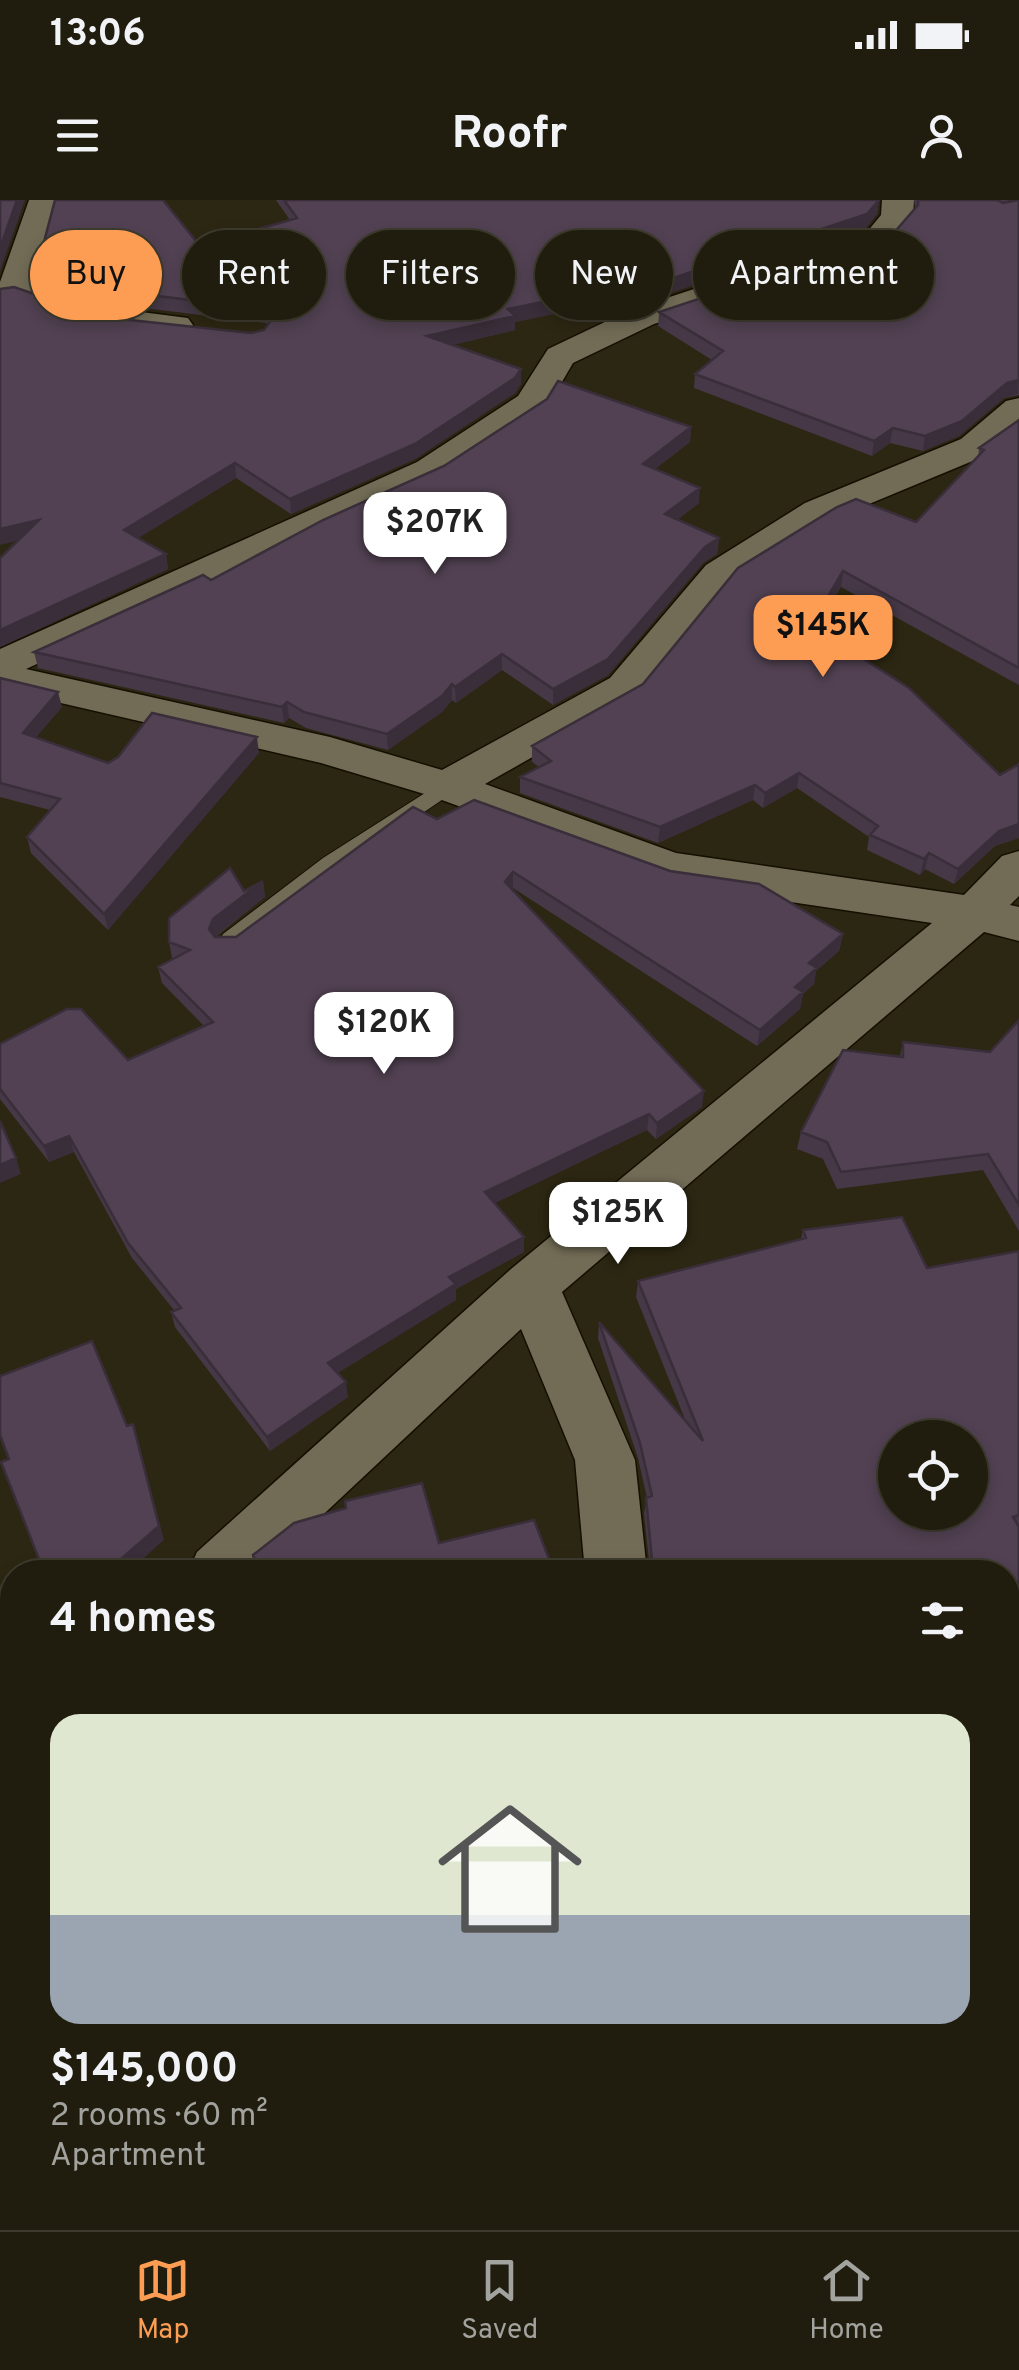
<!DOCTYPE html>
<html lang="en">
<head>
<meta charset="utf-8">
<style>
	:root { --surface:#211d0e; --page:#2d2a1c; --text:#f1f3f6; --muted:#a2a29e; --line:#3e3b2e; --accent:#fc9d53 }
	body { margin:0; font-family:Overpass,sans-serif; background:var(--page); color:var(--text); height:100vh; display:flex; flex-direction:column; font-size:38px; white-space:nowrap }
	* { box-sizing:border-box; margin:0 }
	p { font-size:32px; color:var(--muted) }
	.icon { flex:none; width:55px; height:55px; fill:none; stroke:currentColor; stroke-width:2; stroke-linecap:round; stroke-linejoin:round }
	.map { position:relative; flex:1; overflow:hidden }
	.drawer { position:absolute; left:0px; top:1360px; width:1020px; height:670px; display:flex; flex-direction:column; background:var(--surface); border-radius:40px 40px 0 0; box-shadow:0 5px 15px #0003,0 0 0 2px var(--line) }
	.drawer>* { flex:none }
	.banner { position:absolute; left:30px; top:30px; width:960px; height:90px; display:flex; gap:20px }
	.tools { position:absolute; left:878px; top:1220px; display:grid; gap:20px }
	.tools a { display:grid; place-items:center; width:110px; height:110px; border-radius:50%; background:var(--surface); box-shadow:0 5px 15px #0003,0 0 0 2px var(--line); font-size:50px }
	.price { position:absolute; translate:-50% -85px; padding:0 22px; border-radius:20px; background:#fff; color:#222; font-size:32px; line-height:65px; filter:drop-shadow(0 2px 5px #0008) }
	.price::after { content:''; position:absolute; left:50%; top:60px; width:30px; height:22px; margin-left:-15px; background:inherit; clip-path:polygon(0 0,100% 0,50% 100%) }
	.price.on { background:var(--accent); color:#111 }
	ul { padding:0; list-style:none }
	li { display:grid; align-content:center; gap:20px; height:530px; padding:0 50px }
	li span { display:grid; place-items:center; height:310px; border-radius:30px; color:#555 }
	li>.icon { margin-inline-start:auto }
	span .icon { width:180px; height:180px; fill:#fffc; stroke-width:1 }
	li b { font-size:42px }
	h2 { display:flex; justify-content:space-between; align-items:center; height:120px; padding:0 50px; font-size:42px }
	.chip { padding:0 35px; border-radius:45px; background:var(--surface); box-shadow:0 5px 15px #0003,0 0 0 2px var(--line); font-size:35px; line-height:90px }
	.chip.on { background:var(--accent); color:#111 }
	.status { display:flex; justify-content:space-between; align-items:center; height:70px; padding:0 50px; background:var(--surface); direction:ltr }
	.status svg { height:28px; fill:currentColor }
	header { display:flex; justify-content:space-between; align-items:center; height:130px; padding:0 50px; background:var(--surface); font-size:45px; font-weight:700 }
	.tab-bar { display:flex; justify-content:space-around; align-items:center; height:140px; border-top:2px solid var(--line); background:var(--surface); font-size:28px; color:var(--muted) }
	.tab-bar a { display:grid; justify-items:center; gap:5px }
	.tab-bar .on { color:var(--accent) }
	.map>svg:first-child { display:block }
</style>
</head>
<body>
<div class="status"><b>13:06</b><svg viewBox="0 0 49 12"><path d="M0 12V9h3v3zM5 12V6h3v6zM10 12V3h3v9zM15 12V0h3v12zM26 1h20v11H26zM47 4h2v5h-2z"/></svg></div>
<header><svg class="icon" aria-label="menu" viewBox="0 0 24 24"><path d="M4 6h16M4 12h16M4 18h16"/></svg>Roofr<svg class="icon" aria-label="person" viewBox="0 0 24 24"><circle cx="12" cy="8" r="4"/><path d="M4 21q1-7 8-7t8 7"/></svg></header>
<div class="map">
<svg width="1019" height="2030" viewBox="0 0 1019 2030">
	<rect width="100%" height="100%" fill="#2c2712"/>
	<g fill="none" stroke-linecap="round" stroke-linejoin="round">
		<defs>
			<path id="lane" d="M447,579L458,586L455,591L339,670L241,746H223L220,740L223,734L323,658Z"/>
			<path id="street" d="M29,0H67L55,10L36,82L110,108L188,118L193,125L188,132C161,139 119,133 92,125C62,116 31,94 0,102V82Z
				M882,0H914L913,17L889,46L654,124L573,163L545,211L443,278L26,469L330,537L442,570L610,478L706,365L805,303L961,239L1006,201L1019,198V228L987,255L833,319L734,381L640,496L485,584L676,653L964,695L1002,656L1019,651V696L1010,705L1019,707V741L984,732L562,1092L635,1260L647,1372H585L575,1260L521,1129L262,1372H188L197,1352L511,1069L932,723L670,684L431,596L321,563L0,489V449L417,262L518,196L548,149L630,110L867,32L881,15Z
				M12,1489V1556L0,1561V1494Z
				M834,2018H913L918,2030H839Z"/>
		</defs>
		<use href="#lane" stroke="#140f00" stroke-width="2"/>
		<use href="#street" stroke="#140f00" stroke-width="3"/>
		<use href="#lane" fill="#726c56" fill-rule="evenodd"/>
		<use href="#street" fill="#726c56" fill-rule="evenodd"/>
	</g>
	<path fill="#463847" d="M276,0H879L877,14L865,29L627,107L618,101L515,122V130L452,145L521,184L515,193L415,259L291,314L236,278L138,338L166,354L168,369L0,447V358L18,341L102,117L251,133L264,130L268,126L266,123L111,104L40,80L38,65L200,46L290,20Z
		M914,0H1010L1003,3L1019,0V195L1004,198L959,236L923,251L890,243L872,256L694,188L695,174L712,160L658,126L659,112L892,35L915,9Z
		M1019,220V485L841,387L816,428L1000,575L1019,564V638L995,646L954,684L925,669L920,675L867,650L869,637L797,588L763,608L753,600L658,643L520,593V577L539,567L532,562V546L643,484L916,322L978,257L979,248Z
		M691,227L690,242L655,269L699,303L677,320L719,338L717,354L703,363L608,475L553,505L502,470L456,503L452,500L442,512L388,550L306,528L289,518L284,523L38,468L34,452L211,380Z
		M0,478L62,507L36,537L108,563L259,553L108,730L31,653L27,637L50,610L0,597Z
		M437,619L843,734L839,751L816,771L814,784L803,794L800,809L757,846L513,688L512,690L702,907L656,939L647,930L494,1003L524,1037V1052L456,1089V1100L337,1173L348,1197L270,1251L175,1127L171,1112L174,1110L132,1058L74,952L49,962L0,899V844L128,860L204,826L162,783L158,767L174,759L172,758L169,742L244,691L263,681L265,697L215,737H236Z
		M1019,820V1031L983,970L837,989L823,959L797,949L801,932L900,856L903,842L990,852Z
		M803,1030L927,1068L1019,1051V1503L1008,1486V1372H615L616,1361L649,1360L644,1313L647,1298L638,1258L598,1138L599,1122L686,1222L636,1097L638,1081L801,1039Z
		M512,2018H594L843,2030H516Z
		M936,2018H1008L1019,2030H935L931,2023Z"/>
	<path fill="#392e39" d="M17,0H25L0,71V48Z
		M879,0L877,14L865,29L627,107L628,93Z
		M619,86L618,101L515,122V130L427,151V136L508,109Z
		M521,169V184L515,193L415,259L291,314L290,299Z
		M1019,180L1018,194L1004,198L959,236L923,251L925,236L1007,183Z
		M691,227L690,242L642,279L643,264Z
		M893,228L890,243L872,256L874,241Z
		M235,263L236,278L127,345L124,330Z
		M700,288L699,303L664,330L665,314Z
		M39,320L42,335L0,345V329Z
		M719,338L717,354L703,363L608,475L553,505V489L705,347Z
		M166,354L168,369L0,447V430Z
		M843,371L841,387L809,440L811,425Z
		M502,454V470L456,503L455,487Z
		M452,484V500L442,512L388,550L387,534Z
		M58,492L62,507L27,548L23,533Z
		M287,502L289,518L284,523L282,507Z
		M257,537L259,553L108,730L104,714Z
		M799,573L797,588L763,608L765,593Z
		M755,585L753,600L658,643L660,627Z
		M1019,624V638L995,646L954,684L958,669L999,631Z
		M929,653L925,669L920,675L924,659Z
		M513,672V688L505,699V682Z
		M263,681L265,697L216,735L212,746L209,729L213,719Z
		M843,734L839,751L816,771L814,784L803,794L800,809L757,846L760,830L809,763Z
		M704,891L702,907L656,939L657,923Z
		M649,914L647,930L485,1008V992Z
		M69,936L74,952L49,962L44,946Z
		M16,958L21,974L0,983V965Z
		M524,1037V1052L456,1089V1100L330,1178L328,1163L449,1077Z
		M346,1182L348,1197L270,1251L267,1237Z
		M137,1239L164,1340L128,1372H106Z
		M1019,1664V1673L1008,1677V1669Z
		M168,2018H176V2030H169Z"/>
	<path fill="#514152" stroke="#392e39" stroke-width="2.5" fill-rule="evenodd" d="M0,0H17L0,48Z
		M55,0H163L200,46L297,18L284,0H879L867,14L628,93L619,86L508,109L515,116L427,136L521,169L515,178L415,244L290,299L235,263L124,330L166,354L0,430V358L39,320L0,329V89L14,87L102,117L251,133L264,130L272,119L264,109L108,90L38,65Z
		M918,0H997L1003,3L1019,0V180L1007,183L962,221L925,236L893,228L874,241L695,174L723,151L659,112L892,35L918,5Z
		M558,181L691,227L643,264L700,288L665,314L719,338L705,347L608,459L553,489L502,454L455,487L452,484L442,496L387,534L304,512L287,502L282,507L34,452L203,375L211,380L323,320L444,266L547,199Z
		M1019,220V468L843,371L811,425L909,488L1000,575L1019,564V624L999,631L958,669L929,653L924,659L870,635L878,626L799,573L765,593L755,585L660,627L520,577L551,561L532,546L643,484L738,368L837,307L856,299L916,322L984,250L979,248Z
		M0,478L58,492L23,533L108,563L118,557L152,513L257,537L104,714L27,637L60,599L0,583Z
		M474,600L670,671L759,684L843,734L809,763L817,768L795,787L803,792L760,830L513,672L505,682L704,891L657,923L649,914L485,992L524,1037L449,1077L456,1084L328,1163L346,1182L267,1237L171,1112L181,1108L128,1043L69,936L44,946L0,889V844L67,809H81L128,860L213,822L158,767L190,750L169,742V718L230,668L244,691L263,681L213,719L209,729L215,737H236L413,607L437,619Z
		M1019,820V1005L988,954L841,972L827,942L801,932L843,850L903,857V842L990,852Z
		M0,921L16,958L0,965Z
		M902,1017L927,1068L1019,1051V1315L1013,1317L1019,1327V1479L1008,1463V1372H929L928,1369L914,1372H622L616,1361L652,1360L646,1298L652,1296L640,1243L599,1122L703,1241L638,1081L806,1038L803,1030ZM895,1238H970V1312H895Z
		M92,1141L127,1226L133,1224L159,1326L106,1372H44L1,1262L9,1259L0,1235V1176Z
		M422,1283L439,1343L534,1320L554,1372H258L253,1355L294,1323L346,1308L345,1301Z
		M12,1565V1585L5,1570Z
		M1008,1582L1019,1603V1664L1008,1669Z
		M12,1752V2018H168L169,2030H0V1757Z
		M1019,1974V2030H950L944,2018H1008V1980Z
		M516,2018H837L843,2030H521Z"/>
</svg>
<div class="tools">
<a><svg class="icon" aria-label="locate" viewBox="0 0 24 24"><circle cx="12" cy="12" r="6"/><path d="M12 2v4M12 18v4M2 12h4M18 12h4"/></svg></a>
</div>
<b class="price" style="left:435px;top:377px">$207K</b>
<b class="price on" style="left:823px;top:480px">$145K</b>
<b class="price" style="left:384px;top:877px">$120K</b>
<b class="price" style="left:618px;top:1067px">$125K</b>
<div class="banner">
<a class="chip on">Buy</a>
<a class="chip">Rent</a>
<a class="chip">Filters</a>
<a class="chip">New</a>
<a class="chip">Apartment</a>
</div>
<section class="drawer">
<h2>4 homes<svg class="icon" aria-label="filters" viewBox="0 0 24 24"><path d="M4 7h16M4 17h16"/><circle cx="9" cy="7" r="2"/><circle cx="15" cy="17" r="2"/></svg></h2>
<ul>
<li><span style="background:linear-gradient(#dfe7d0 65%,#9aa5b1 0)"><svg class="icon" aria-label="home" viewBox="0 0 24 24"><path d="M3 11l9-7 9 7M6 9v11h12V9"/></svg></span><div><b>$145,000</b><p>2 rooms · 60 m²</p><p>Apartment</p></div></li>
</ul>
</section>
</div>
<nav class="tab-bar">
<a class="on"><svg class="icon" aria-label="map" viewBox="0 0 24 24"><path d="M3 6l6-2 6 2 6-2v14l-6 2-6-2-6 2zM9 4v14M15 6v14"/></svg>Map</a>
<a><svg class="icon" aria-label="saved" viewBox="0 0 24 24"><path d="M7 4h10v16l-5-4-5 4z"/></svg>Saved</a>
<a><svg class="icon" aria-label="home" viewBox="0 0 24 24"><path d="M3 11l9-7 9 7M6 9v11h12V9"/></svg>Home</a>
</nav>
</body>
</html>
